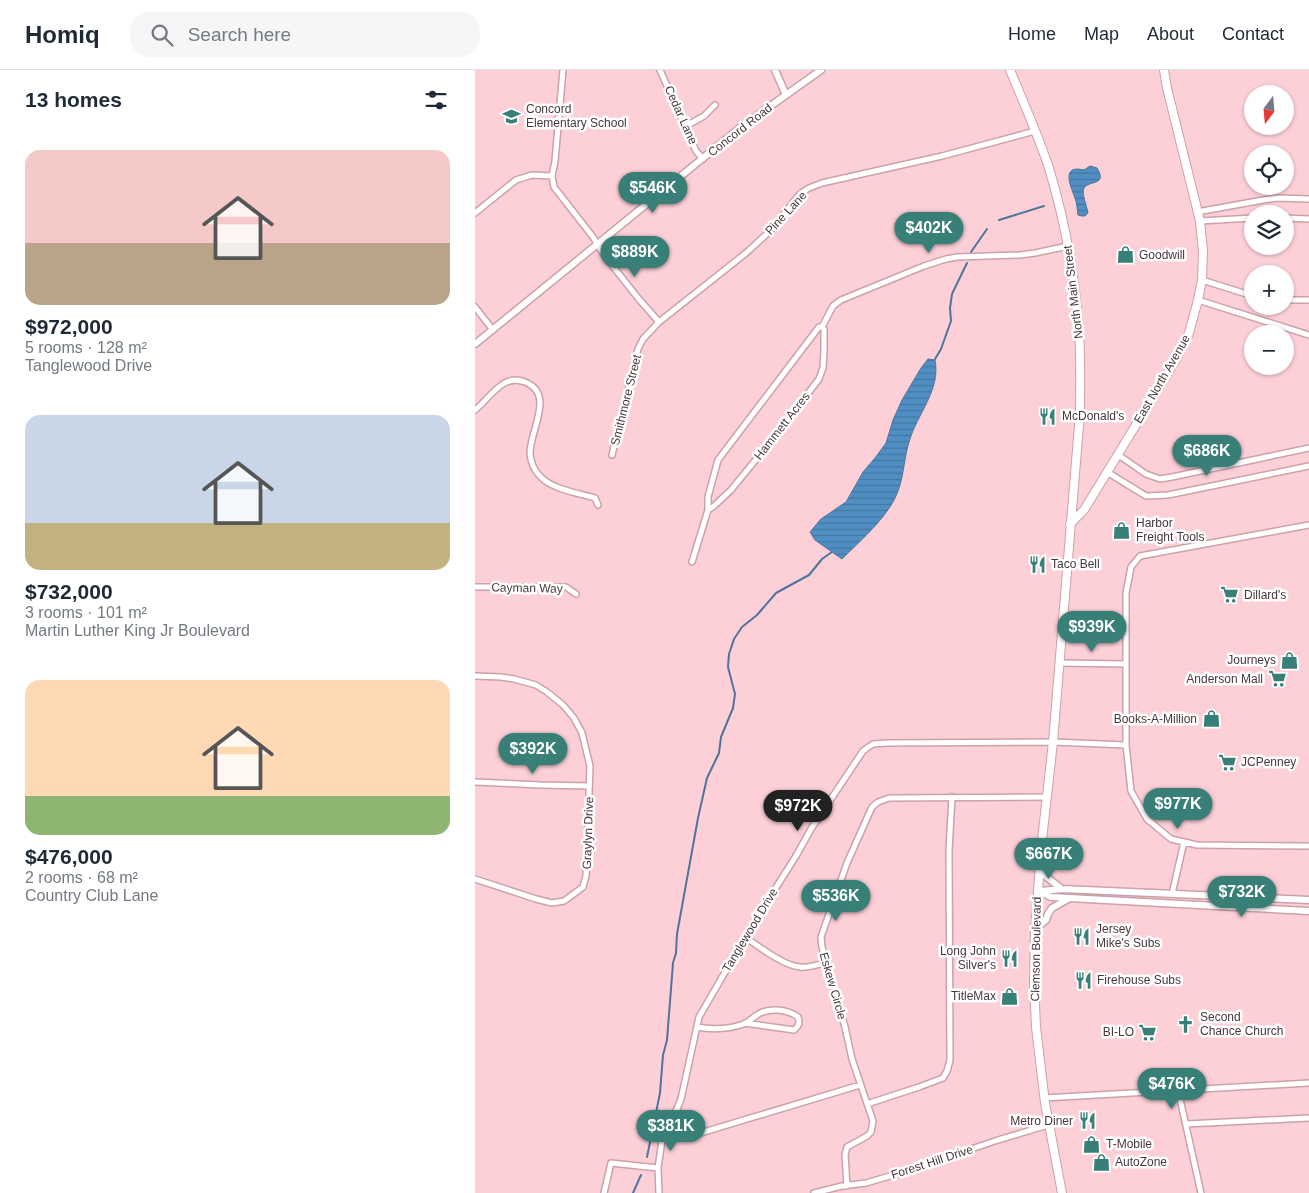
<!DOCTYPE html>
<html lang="en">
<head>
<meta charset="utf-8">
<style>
	:root { --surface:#fff; --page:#f6f6f7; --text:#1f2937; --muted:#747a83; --line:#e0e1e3; --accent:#387f77 }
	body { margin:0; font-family:Helvetica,sans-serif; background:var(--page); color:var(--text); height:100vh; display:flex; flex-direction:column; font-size:19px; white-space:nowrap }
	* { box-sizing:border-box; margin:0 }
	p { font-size:16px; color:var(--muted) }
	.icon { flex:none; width:28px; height:28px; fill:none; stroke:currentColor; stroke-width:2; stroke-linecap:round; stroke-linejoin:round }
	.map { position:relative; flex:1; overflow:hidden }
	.drawer { display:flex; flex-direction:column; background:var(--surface); width:475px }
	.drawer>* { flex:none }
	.needle { width:32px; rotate:196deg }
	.controls { position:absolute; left:769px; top:15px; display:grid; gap:10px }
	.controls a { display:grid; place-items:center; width:50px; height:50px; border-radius:50%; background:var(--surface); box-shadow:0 1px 4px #0004; font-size:25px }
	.price { position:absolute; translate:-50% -42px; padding:0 11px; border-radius:18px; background:var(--accent); color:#fff; font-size:16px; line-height:32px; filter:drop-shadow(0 1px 2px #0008) }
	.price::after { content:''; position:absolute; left:50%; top:30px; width:15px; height:11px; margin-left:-8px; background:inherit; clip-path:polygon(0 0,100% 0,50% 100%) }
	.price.active { background:#222; color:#fff }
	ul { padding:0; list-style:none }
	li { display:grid; align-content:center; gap:10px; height:265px; padding:0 25px }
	li span { display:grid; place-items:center; height:155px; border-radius:15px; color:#555 }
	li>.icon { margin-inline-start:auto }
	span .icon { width:90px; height:90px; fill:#fffc; stroke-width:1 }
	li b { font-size:21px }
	h2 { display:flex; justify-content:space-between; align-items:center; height:60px; padding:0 25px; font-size:21px }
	header { display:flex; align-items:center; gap:30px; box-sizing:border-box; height:70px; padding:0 25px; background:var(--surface); border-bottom:1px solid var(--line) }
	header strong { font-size:24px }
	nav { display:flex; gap:28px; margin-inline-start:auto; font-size:18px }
	.search { width:350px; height:45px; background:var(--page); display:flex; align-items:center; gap:12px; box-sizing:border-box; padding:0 18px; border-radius:20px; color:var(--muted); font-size:19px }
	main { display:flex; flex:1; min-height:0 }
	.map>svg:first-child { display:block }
</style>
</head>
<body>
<header>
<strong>Homiq</strong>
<div class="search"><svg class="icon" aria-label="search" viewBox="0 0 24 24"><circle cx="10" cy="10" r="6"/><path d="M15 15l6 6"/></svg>Search here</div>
<nav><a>Home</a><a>Map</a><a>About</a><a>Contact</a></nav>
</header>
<main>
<section class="drawer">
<h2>13 homes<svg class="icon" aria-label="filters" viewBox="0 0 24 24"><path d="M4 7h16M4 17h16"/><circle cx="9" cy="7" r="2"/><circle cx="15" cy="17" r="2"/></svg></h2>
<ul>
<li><span style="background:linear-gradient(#f6c9c9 60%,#b9a48a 0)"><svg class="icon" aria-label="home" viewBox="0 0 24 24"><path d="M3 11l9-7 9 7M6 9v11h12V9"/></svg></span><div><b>$972,000</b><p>5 rooms · 128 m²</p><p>Tanglewood Drive</p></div></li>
<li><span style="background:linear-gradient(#c9d6e8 70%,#c2b280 0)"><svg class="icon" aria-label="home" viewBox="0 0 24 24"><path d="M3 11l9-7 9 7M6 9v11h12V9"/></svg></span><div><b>$732,000</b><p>3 rooms · 101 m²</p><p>Martin Luther King Jr Boulevard</p></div></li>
<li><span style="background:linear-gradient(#ffd9b3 75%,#8fb573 0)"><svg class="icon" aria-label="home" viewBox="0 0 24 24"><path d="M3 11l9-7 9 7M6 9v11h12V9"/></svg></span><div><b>$476,000</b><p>2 rooms · 68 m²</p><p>Country Club Lane</p></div></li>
</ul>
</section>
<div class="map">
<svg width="834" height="1123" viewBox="0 0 834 1123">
	<defs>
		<pattern id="water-rules" width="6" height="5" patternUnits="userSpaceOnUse" patternTransform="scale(1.25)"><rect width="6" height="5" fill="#508fc3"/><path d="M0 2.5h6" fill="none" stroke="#4476a0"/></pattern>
	</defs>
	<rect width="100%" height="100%" fill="#fdd0d8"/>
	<path fill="url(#water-rules)" stroke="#4e759a" d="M615,96L622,98C633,116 614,110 609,118C606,123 612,136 613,143L610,146H607L603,145C602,139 602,133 600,128C596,117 585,94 609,100Z
		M453,289L460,290C466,320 442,344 434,372C428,392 429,413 418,432C405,454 385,471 367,489L340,470L335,462L346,449L371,432L388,402L400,388L411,373L418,350L427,330L446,298Z"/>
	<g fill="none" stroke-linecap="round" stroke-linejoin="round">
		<path stroke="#4e759a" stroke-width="2" d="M524,150L569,136
			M496,182L512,159
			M460,289L466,279L476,251L475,238L477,224L492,193
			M172,1087L185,1023L188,985L192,970L198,893L201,883L202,864L223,748L232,708L244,683L246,667L258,638L260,624L253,597L254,584L259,569L267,557L282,545L301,523L334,505L347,489L357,482
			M158,1123L166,1105"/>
		<defs>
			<path id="minor" d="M88,0L80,91L77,106L79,117L118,167L129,185L163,228L184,252
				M185,0L221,81L228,89
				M211,56L229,46L240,35
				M722,142L788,130L803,128L834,129
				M0,143L41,110L57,105L77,106
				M810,148L834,149
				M725,151L778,148
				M727,210L778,226
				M723,230L834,265
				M810,230H834
				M0,237L18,260
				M347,257L358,236L366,230L449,196L471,189L482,187L545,185L560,183L593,176
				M0,340C10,332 17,321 28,314C34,310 42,309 50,312C81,324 54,362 55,384C56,392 59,400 64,405C75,419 103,423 120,428L123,435
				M642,384L671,404L685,409L697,407L834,378
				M137,385L163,279L168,269L184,252L271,183L295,161L325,124L334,118L347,113L467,86L560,61
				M632,402L671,426L693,425L834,396
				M834,455L665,486L656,497L651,523V675L656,721L672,749L696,769L722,775L834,776
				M217,492L233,440V427L243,390L344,257H347L349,259V280L348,298L344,309L305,360L256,420L239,436L233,440
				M0,517H91L101,524
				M584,593L651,594
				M0,606L26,607L39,609L61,615L72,622L88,635L99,648L107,663L115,696L111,806L108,817L89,831L77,833L61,829L0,809
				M0,712L65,715L114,716
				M697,824L709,772
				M270,867C283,876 309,896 325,897C333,898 343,895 352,892
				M222,957C238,960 254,959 269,954C274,952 277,948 282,945C293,937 312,939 323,947C325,953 324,956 319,960L270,953
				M385,1015L219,1065L211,1062L205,1054L202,1039L206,1029L224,947L278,854L321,786L336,759L388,681L398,674L412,673L578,672L651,675
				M703,1020L726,1123
				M569,1028L834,1013
				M392,1034L444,1017L468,1008L472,1001L475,990L474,780L477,727
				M711,1054L834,1048
				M372,1116L370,1085L372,1077L392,1066L396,1062L398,1051L377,989L370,957L347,877L346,867L372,793L397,737L403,732L414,728L572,727
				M129,1123L136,1093L183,1098
				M184,1123L183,1098L189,1057L202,1039
				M339,1123L367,1116L391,1113L422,1104L523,1070L573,1055"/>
			<path id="tertiary" d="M300,0L311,25
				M0,274L266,57L346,0
				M565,802L587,819
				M563,821L576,827L594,828L834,841
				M566,821L587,819L834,830
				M560,859L571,850L573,844L577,838L593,829"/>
			<path id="primary" d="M535,0C548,31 562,63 573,95C590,150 600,206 604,263C606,290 605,316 605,343L578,672L567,770L560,859L559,913L561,957L570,1033L587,1123
				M595,454L609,440L700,291L714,263L723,230L727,210L728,181L725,151L692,18L689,0"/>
		</defs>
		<use href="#minor" stroke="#cca1a9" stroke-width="8"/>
		<use href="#tertiary" stroke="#cca1a9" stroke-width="9"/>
		<use href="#primary" stroke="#cca1a9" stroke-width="10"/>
		<use href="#minor" stroke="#fff" stroke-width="5"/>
		<use href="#tertiary" stroke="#fff" stroke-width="6"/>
		<use href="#primary" stroke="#fff" stroke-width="8"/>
	</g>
	<defs>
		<symbol id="school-bare" viewBox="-9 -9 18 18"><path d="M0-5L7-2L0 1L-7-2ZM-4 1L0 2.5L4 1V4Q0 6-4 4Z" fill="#387f77" stroke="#fff" stroke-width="2.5" paint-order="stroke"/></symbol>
		<symbol id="shop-bare" viewBox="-9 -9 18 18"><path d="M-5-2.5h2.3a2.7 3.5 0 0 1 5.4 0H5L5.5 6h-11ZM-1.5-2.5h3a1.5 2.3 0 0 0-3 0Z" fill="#387f77" stroke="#fff" stroke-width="2.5" paint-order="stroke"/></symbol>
		<symbol id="restaurant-bare" viewBox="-9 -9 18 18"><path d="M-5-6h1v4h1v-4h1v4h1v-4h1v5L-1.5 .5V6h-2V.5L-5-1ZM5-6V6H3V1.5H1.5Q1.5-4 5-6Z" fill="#387f77" stroke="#fff" stroke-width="2.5" paint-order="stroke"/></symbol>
		<symbol id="supermarket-bare" viewBox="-9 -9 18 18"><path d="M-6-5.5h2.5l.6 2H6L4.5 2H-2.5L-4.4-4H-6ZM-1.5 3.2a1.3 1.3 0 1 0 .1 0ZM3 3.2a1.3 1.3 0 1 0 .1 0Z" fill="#387f77" stroke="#fff" stroke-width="2.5" paint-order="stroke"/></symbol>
		<symbol id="church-bare" viewBox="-9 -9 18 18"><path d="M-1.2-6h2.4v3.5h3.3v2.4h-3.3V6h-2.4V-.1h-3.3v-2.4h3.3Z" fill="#387f77" stroke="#fff" stroke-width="2.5" paint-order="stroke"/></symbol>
	</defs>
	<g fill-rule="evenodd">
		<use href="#school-bare" x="24" y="34" width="25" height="25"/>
		<use href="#shop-bare" x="638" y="172" width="25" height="25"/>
		<use href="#restaurant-bare" x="560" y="334" width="25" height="25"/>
		<use href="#shop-bare" x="634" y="448" width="25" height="25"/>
		<use href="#restaurant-bare" x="550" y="482" width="25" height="25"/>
		<use href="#supermarket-bare" x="742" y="512" width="25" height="25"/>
		<use href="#shop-bare" x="802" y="578" width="25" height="25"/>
		<use href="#supermarket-bare" x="790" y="596" width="25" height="25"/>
		<use href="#shop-bare" x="724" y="636" width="25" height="25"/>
		<use href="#supermarket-bare" x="740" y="680" width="25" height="25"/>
		<use href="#restaurant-bare" x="594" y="854" width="25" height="25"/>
		<use href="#restaurant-bare" x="522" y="876" width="25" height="25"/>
		<use href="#restaurant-bare" x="596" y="898" width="25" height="25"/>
		<use href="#shop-bare" x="522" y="914" width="25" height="25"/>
		<use href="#church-bare" x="698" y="942" width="25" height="25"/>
		<use href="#supermarket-bare" x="660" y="950" width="25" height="25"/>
		<use href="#restaurant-bare" x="600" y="1038" width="25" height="25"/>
		<use href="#shop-bare" x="604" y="1062" width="25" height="25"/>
		<use href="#shop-bare" x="614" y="1080" width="25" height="25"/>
	</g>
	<g text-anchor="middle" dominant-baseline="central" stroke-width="5" stroke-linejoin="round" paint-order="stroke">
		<g font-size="12" fill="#49373b" stroke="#fff" text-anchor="start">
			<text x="51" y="39">Concord<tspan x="51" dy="14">Elementary School</tspan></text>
			<text x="664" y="185">Goodwill</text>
			<text x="587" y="346">McDonald's</text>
			<text x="661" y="453">Harbor<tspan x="661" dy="14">Freight Tools</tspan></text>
			<text x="576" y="494">Taco Bell</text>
			<text x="769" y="525">Dillard's</text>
			<text x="801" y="590" text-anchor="end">Journeys</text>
			<text x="788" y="609" text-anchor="end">Anderson Mall</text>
			<text x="722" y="649" text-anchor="end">Books-A-Million</text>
			<text x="766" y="692">JCPenney</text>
			<text x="621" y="859">Jersey<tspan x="621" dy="14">Mike's Subs</tspan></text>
			<text x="521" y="881" text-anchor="end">Long John<tspan x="521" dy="14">Silver's</tspan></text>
			<text x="622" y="910">Firehouse Subs</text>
			<text x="521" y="926" text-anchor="end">TitleMax</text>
			<text x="725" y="947">Second<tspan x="725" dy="14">Chance Church</tspan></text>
			<text x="659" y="962" text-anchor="end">BI-LO</text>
			<text x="598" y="1051" text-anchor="end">Metro Diner</text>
			<text x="631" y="1074">T-Mobile</text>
			<text x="640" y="1092">AutoZone</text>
		</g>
		<g font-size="12" fill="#49373b" stroke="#fff">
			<text transform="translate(206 45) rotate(66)">Cedar Lane</text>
			<text transform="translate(265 60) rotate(-38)">Concord Road</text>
			<text transform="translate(311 143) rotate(-47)">Pine Lane</text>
			<text transform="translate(598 222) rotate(-97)">North Main Street</text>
			<text transform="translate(687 309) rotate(-60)">East North Avenue</text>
			<text transform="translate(151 330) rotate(-76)">Smithmore Street</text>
			<text transform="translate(307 356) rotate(-52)">Hammett Acres</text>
			<text transform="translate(52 518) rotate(1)">Cayman Way</text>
			<text transform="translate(113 763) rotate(-88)">Graylyn Drive</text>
			<text transform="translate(275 860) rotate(-59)">Tanglewood Drive</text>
			<text transform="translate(561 879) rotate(-89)">Clemson Boulevard</text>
			<text transform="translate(358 916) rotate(74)">Eskew Circle</text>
			<text transform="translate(457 1092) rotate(-18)">Forest Hill Drive</text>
		</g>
	</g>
</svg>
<div class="controls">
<a><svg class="needle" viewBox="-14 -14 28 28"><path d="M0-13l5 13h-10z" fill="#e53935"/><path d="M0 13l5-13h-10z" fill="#747a83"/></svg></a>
<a><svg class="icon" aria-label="locate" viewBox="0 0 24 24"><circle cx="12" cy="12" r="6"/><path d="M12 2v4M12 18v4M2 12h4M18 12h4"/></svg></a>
<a><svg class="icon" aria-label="layers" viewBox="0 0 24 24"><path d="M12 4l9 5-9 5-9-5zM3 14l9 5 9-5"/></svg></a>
<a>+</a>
<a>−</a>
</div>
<b class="price" style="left:178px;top:144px">$546K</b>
<b class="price" style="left:454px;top:184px">$402K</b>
<b class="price" style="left:160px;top:208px">$889K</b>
<b class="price" style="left:732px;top:407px">$686K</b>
<b class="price" style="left:617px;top:583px">$939K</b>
<b class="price" style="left:58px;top:705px">$392K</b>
<b class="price" style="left:703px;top:760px">$977K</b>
<b class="price active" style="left:323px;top:762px">$972K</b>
<b class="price" style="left:574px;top:810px">$667K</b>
<b class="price" style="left:767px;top:848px">$732K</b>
<b class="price" style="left:361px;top:852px">$536K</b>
<b class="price" style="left:697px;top:1040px">$476K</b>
<b class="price" style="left:196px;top:1082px">$381K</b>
</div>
</main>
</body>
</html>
